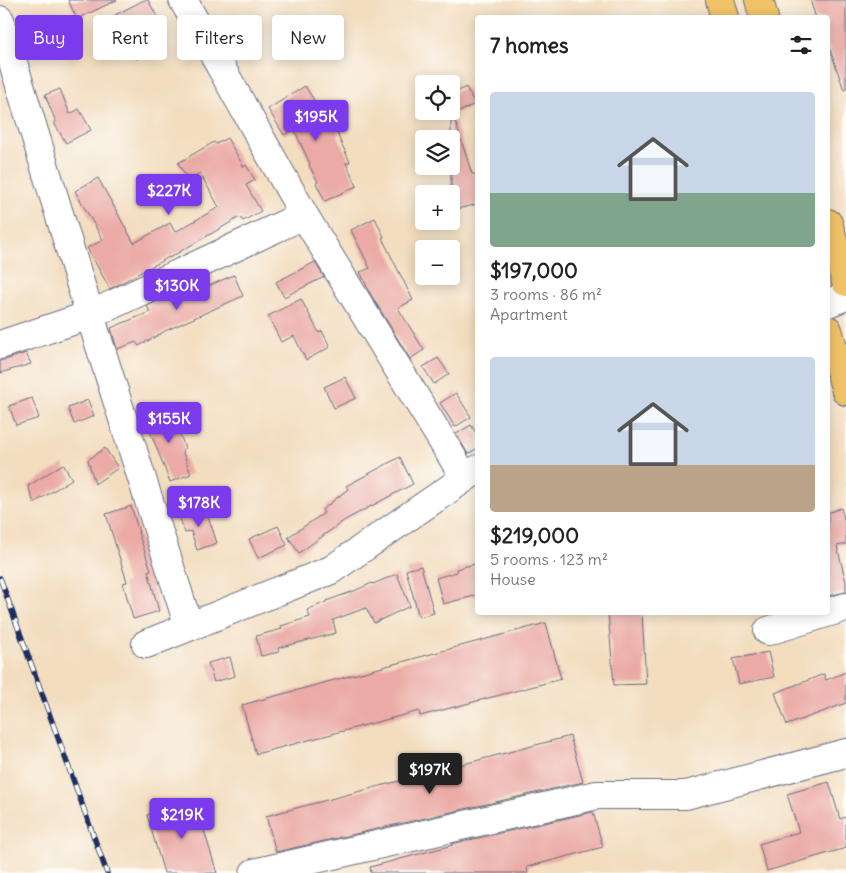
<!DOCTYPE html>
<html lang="en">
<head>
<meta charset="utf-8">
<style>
	:root { --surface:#fff; --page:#f2f2f2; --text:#222; --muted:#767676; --accent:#7c3aed }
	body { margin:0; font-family:Delius,sans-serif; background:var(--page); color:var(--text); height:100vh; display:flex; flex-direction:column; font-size:19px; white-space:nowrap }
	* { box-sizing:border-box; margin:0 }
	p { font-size:16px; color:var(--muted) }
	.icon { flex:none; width:28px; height:28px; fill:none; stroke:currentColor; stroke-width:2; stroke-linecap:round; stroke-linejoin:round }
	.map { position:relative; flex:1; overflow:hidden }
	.panel { position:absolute; left:475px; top:15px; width:355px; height:600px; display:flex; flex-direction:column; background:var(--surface); border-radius:5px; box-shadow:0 2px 12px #0003 }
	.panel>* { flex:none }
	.guide { position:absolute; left:15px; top:15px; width:385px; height:45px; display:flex; gap:10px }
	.controls { position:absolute; left:415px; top:75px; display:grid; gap:10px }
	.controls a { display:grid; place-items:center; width:45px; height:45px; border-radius:5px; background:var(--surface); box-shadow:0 2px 12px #0003; font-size:25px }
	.price { position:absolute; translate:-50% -42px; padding:0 11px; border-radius:5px; background:var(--accent); color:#fff; font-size:16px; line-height:32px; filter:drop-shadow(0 1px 2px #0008) }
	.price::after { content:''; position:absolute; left:50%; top:30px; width:15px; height:11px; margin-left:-8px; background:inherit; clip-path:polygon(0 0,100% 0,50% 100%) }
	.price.selected { background:#222; color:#fff }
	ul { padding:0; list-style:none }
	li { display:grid; align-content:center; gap:10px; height:265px; padding:0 15px }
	li span { display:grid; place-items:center; height:155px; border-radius:5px; color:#555 }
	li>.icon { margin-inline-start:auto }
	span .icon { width:90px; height:90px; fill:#fffc; stroke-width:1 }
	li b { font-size:21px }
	h2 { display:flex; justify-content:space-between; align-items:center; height:60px; padding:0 15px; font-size:21px }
	.tag { padding:0 18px; border-radius:5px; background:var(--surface); box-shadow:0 2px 12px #0003; font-size:18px; line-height:45px }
	.tag.selected { background:var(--accent); color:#fff }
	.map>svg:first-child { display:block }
</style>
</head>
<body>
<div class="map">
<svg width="846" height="873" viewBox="0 0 846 873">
	<rect width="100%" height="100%" fill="#fdfcf7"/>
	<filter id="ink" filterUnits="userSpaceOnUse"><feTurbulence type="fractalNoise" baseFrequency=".02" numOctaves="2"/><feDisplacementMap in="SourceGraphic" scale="10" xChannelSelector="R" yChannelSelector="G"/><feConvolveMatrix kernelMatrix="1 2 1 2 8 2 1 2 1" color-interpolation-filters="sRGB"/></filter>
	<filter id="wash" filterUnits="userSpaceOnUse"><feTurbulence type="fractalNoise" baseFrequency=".0096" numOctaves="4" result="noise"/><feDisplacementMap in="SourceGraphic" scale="20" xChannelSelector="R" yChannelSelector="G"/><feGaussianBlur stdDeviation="1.12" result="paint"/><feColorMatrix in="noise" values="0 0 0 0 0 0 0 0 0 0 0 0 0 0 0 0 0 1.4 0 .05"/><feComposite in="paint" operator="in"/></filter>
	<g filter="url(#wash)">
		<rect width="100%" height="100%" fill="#f3ddbf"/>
		<g id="blocks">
			<path fill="#ebaaa5" d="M68,0H117L77,19Z
				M144,0H148L158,18L154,20L166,45L136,59L115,15Z
				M810,0H846V89L844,90L828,44V18H816Z
				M305,86L326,119L331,116L339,133L337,134L350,162L346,163L357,186L325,201L316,183L318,182L309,165L310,164L294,129L284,135L268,109Z
				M466,87L475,104L451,116V95Z
				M60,89L70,114L79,109L91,130L66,143L54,123L56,122L45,95Z
				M455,121L472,174H475L478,184V204L457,209L451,187V122Z
				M227,138L244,167L246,165L255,180L246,185L261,211L243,221L240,217L169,258V257L110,289L87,248L103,240L75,191L98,178L134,243L170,223L175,232L219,207L200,173L188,180L178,163L214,142L216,144Z
				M375,218L384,237L382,238L413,300L398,308L424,350L410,359L371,295L360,272L370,268L351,230Z
				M315,262L324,277L284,297L276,282Z
				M234,275L243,296L165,331L139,346L136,342L117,349L111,328L150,312L147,306L205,279L208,286Z
				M301,299L319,333L322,331L330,347L306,360L294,336L281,342L268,316Z
				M26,353L31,364L0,373V360H5Z
				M438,358L449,374L434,384L423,367Z
				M345,377L356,398L334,408L324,387Z
				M456,393L471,417L455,427L440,403Z
				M32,398L39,418L16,425L9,406Z
				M88,400L94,416L74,424L68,408Z
				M169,405L185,448L182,450L191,474L170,482L146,421Z
				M471,425L478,436V448L468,454L456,434Z
				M105,448L118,468L95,484L88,460Z
				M400,457L413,484L345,520L299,553L288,537L324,513L322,510L348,489L346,486Z
				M63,464L72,479L34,503L28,486Z
				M131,506L139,532H138L151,570L148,571L159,611L133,619L123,583L127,582L106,514Z
				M205,507L217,543L197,550L191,531L185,533L179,516Z
				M841,508L846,525V544L837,546L846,582V592L828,596V513Z
				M278,526L287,545L258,558L249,539Z
				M478,563V595L443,604L436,578L457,572L456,569Z
				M421,566L434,613L419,617L406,570Z
				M397,574L410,606L374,623L366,608L333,620L336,633L278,648L279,652L261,656L256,636L282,629L281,626L310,617L307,610L326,602V601L354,591L372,583L373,584Z
				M608,612H642L646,684L614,685Z
				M546,623L561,679L420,716L419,711L256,754L242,705Z
				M768,652L774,677L739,684L733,659Z
				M230,657L235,676L214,682L208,663Z
				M846,672V703L787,725L775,693L824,674L826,680Z
				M570,736L583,782L276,852L266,816Z
				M829,782L840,819L846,817V848L767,871L759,844L799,832L787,794Z
				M195,801L217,873H164L147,815Z
				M593,812L603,847L527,867L528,873H371L370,867L453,845L452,844Z"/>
		</g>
	</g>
	<g filter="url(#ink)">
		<use href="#blocks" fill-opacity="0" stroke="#676c80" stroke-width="1"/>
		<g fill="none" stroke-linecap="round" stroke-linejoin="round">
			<defs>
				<path id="minor" d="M183,0L304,215L465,478
					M0,20L90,315L189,627
					M828,303L846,296
					M0,345L90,315L304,215
					M768,631L846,607
					M146,644L331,570L478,469
					M254,873L597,795H686L846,753"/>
				<path id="major" d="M720,0L725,18
					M759,0L764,18
					M828,223L846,282
					M828,330L846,391"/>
			</defs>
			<use href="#minor" stroke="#676c80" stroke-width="30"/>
			<use href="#major" stroke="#676c80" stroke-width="30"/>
			<use href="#minor" stroke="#fff" stroke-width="28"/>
			<use href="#major" stroke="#f1c369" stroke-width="28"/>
			<defs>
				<path id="rail" d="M0,578L107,873"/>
			</defs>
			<use href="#rail" stroke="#1b2f5e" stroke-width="5.5"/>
			<use href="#rail" stroke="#fdfcf7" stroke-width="4" stroke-dasharray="11" stroke-linecap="butt"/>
		</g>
	</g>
</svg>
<div class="controls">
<a><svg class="icon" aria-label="locate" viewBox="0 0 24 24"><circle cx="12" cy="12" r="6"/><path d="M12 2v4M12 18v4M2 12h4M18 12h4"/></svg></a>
<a><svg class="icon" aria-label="layers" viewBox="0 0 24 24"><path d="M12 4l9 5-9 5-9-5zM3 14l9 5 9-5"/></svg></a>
<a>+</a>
<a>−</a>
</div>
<b class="price" style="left:316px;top:142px">$195K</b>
<b class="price" style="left:169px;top:216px">$227K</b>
<b class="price" style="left:177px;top:311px">$130K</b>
<b class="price" style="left:169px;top:444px">$155K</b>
<b class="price" style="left:199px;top:528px">$178K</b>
<b class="price selected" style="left:430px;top:795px">$197K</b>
<b class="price" style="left:182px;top:840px">$219K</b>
<div class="guide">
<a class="tag selected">Buy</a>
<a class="tag">Rent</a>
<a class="tag">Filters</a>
<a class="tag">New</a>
</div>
<section class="panel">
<h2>7 homes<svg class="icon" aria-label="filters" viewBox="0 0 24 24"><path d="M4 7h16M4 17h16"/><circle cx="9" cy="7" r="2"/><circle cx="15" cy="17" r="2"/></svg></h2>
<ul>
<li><span style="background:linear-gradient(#c9d6e8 65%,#7fa58c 0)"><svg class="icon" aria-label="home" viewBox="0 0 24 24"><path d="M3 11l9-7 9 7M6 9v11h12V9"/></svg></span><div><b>$197,000</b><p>3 rooms · 86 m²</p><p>Apartment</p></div></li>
<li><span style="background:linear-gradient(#c9d6e8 70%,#b9a48a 0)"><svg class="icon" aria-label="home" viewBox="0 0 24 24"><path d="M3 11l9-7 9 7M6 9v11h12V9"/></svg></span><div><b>$219,000</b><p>5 rooms · 123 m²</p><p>House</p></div></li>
</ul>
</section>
</div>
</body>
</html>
